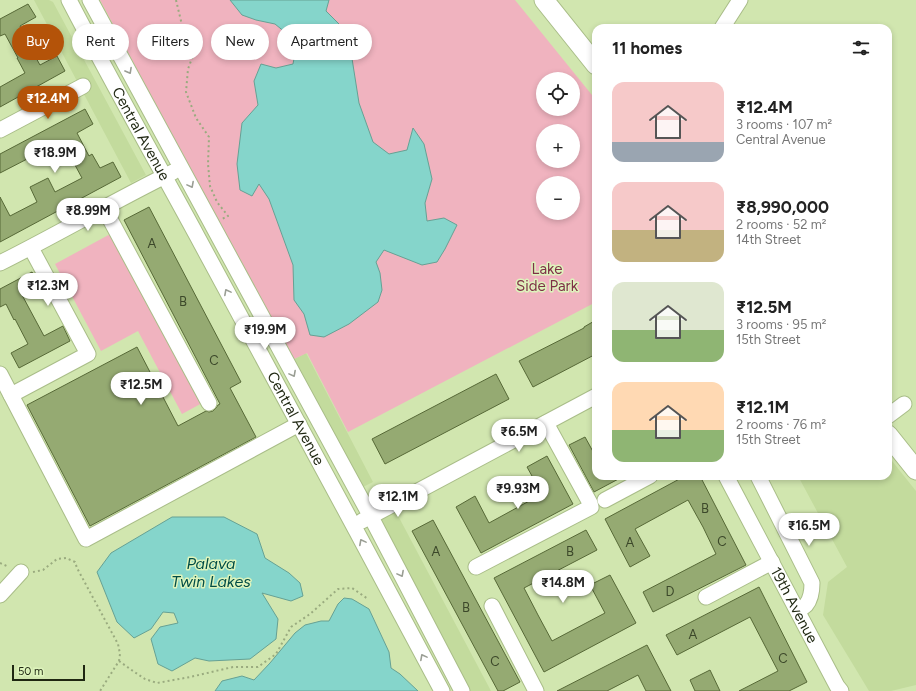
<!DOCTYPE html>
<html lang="en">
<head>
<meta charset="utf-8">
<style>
	:root { --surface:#fff; --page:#f2f2f2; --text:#222; --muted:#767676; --accent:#b45309 }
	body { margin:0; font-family:Figtree,sans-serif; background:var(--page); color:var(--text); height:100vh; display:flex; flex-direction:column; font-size:15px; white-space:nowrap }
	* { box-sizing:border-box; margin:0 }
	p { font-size:13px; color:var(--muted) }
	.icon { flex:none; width:22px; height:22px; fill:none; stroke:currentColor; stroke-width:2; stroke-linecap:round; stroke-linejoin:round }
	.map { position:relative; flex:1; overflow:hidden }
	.drawer { position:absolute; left:592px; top:24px; width:300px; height:456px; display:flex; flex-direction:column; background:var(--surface); border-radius:12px; box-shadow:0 2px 6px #0003 }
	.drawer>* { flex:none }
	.hud { position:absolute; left:12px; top:24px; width:380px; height:36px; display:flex; gap:8px }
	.buttons { position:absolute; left:536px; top:72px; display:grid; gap:8px }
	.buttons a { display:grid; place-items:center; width:44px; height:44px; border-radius:50%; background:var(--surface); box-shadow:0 2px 6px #0003; font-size:20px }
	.scale { position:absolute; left:12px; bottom:10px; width:73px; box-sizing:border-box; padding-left:4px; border:2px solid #1f2712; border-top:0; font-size:11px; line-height:14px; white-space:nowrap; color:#1f2712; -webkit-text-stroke:3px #def4bc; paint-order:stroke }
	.price { position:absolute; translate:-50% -34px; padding:0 9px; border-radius:14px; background:#fff; color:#222; font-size:13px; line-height:26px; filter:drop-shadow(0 1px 2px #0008) }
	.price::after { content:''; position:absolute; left:50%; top:24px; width:12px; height:9px; margin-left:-6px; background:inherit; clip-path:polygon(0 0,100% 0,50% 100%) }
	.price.selected { background:var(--accent); color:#fff }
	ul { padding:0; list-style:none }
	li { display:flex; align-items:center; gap:12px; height:100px; padding:0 20px }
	li span { display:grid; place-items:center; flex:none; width:112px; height:80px; border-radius:12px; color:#555 }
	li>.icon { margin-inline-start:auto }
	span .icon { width:48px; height:48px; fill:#fffc; stroke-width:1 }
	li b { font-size:17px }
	h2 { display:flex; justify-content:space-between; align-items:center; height:48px; padding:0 20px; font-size:17px }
	.chip { padding:0 14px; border-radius:18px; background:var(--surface); box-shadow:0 2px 6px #0003; font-size:14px; line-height:36px }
	.chip.selected { background:var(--accent); color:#fff }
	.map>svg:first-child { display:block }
</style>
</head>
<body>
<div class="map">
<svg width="916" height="691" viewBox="0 0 916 691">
	<rect width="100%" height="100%" fill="#d1e6af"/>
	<path fill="#c3db9d" d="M34,0H49L53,2L146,175L131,183Z
		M306,353L373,482L359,489L292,360Z
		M888,456L916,491V685L891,691H869L823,615L828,582L847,567L798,476H888Z
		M395,510L491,691H466L375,520Z"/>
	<path fill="#f0b3bf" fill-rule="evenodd" d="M100,0H515L596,100V302L348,432L307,353L292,360ZM543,79H573V109H543ZM543,131H573V161H543ZM543,183H573V213H543Z
		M114,232L204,402L182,414L138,331L101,351L55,264Z"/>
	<path fill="#85d5cb" stroke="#66a194" d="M230,0H329L326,11L348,33L359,103L373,142L389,154L407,150L413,128L424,144L432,179L425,203L427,221L444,218L457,225L445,249L437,262L422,265L384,250L376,262L380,273L382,290L378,302L349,324L324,337L310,335L304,314L294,300L293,265L269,199L259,184L252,196L240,190L237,164L242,123L258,105L254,81L261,64L276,68L293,64L296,48L286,33L275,24L256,20L242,15Z
		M172,517H224L257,534L265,558L289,573L300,583L303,596L291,601L262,593L278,619L276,639L250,659L209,661L195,658L172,671L158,664L151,639L160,627L178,623L174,613L163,612L151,629L134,638L117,622L97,572L111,553Z
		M344,598L352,599L369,609L389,652L391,668L400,674L418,691H215L222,681L242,676L254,680L270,663L295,633L305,625L321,621H329L338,604Z"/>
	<path fill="#95aa72" stroke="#576937" d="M28,4L36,17L20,26L28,42H27L40,65L57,56L65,71L0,107V87L25,73L17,58H18L5,34L0,36V19Z
		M85,109L93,124L77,133L89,156L92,154L100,168L113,162L121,177L0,242V197L10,216L37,202L30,187L48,178L55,192L82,178L62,141L0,173V154Z
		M149,207L241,382L230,388L256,437L90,526L27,405L137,347L178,426L206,411L209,412L213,411L216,408L218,405L220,404L124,220Z
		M32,272L40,286L22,295L44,336L63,326L70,341L19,368L11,353L28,344L15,319L14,320L6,304L0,307V289Z
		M596,320V354L533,387L519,361L584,328V327Z
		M496,374L509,399L385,464L372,439Z
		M585,437L596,457V476H624L594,492L569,445Z
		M547,456L573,504L481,553L456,507L475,496L489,523L542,494L527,467Z
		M685,476H700L746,565L653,612L643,592L716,554L703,527L688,500L635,529L650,556L630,567L605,519Z
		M433,520L520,682L503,691H498L412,531Z
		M586,530L597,550L524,588L538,615L552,641L605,613L590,585L610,575L636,623L544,672L494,578Z
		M759,587L807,682L789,691H739L778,671L750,617L677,655L666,635Z
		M647,645L671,691H646L638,675L607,691H557Z
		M710,670L720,691H695L690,680Z"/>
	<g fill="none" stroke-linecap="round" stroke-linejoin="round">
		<defs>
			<g id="minor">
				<path id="s1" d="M69,0C110,79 154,157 197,236C279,387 361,539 442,691"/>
				<path d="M90,0L371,517L462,691"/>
				<path d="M722,28L740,0"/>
				<path d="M0,130L83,86"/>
				<path d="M104,208L209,403"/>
				<path d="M0,263C58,234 114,201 173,172"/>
				<path d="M0,374L86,539L299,424"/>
				<path d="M11,395L88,354L31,248"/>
				<path d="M888,416L904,404"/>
				<path id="s2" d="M726,476L837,686L841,691"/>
				<path d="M758,476L812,583C812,591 811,599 806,605C804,607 800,609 798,611"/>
				<path d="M605,500L650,476"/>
				<path d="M362,521L596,396"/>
				<path d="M476,567L591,507L590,503L546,423"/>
				<path d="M0,595L21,572"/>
				<path d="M706,597L772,562"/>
				<path d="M492,606L536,691"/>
			</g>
			<path id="major" d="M544,0L596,65
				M888,435L916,470"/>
		</defs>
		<use href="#minor" stroke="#a9bd88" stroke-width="17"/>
		<use href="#major" stroke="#a9bd88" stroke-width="21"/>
		<path stroke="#9aab7f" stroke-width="2" stroke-dasharray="2 3" stroke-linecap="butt" d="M176,0L182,25L198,42L188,69L186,92L196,118L209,137L208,164L210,186L217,202L228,216L222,219
			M0,563L9,567
			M33,572L43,570L57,559L66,558L75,562L77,568L118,644L120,654L119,661L100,691
			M119,661L133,671L145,679L157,683L190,677L233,667H258L276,654L291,627L310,614L338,589L352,588L368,599"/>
		<use href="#minor" stroke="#fff" stroke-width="15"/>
		<use href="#major" stroke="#fff" stroke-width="19"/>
	</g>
	<defs><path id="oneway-chevron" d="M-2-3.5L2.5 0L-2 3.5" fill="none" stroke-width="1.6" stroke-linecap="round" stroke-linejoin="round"/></defs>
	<g stroke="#9a9e94">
		<use href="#oneway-chevron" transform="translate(129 71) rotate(61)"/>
		<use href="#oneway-chevron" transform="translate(191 185) rotate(62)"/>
		<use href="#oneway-chevron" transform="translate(227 292) rotate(-118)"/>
		<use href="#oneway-chevron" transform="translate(293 374) rotate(62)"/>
		<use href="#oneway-chevron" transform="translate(362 542) rotate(-118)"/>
		<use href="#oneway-chevron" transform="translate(401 574) rotate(62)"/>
		<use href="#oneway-chevron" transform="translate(423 657) rotate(-118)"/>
	</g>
	<g text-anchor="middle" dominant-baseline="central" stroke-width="3" stroke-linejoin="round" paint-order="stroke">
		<g font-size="13" fill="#3c482a">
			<text x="152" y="243">A</text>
			<text x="183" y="301">B</text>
			<text x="214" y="360">C</text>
			<text x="705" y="508">B</text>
			<text x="722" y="541">C</text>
			<text x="630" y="542">A</text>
			<text x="436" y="551">A</text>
			<text x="570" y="551">B</text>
			<text x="670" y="591">D</text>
			<text x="466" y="607">B</text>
			<text x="693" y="634">A</text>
			<text x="783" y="658">C</text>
			<text x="495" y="661">C</text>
		</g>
		<g font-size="15" fill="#1f2712" stroke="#def4bc">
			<text stroke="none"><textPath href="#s1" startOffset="152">Central Avenue</textPath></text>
			<text stroke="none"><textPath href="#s1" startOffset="476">Central Avenue</textPath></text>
			<text stroke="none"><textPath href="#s2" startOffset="146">19th Avenue</textPath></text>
		</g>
		<g font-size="15" fill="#7e3046" stroke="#def4bc">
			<text x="547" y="269">Lake<tspan x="547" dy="17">Side Park</tspan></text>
		</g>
		<g font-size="16" font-style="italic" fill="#004c46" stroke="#def4bc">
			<text x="211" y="563">Palava<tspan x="211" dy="18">Twin Lakes</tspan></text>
		</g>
	</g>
</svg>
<div class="buttons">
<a><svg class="icon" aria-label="locate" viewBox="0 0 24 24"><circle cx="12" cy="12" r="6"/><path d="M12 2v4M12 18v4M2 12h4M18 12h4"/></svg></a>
<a>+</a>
<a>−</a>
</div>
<div class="scale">50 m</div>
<b class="price selected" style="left:48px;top:120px">₹12.4M</b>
<b class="price" style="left:55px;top:174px">₹18.9M</b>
<b class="price" style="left:88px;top:232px">₹8.99M</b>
<b class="price" style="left:48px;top:307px">₹12.3M</b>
<b class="price" style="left:265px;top:351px">₹19.9M</b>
<b class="price" style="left:141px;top:406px">₹12.5M</b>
<b class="price" style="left:519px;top:453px">₹6.5M</b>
<b class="price" style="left:518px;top:510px">₹9.93M</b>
<b class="price" style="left:398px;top:518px">₹12.1M</b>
<b class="price" style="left:809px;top:547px">₹16.5M</b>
<b class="price" style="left:563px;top:604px">₹14.8M</b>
<div class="hud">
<a class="chip selected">Buy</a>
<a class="chip">Rent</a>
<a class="chip">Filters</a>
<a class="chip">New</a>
<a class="chip">Apartment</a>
</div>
<section class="drawer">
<h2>11 homes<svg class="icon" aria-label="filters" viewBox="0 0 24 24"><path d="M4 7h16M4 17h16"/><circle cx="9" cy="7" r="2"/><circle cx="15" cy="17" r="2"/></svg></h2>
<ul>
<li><span style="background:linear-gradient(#f6c9c9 75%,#9aa5b1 0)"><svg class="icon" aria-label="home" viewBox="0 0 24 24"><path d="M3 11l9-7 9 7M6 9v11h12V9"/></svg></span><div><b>₹12.4M</b><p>3 rooms · 107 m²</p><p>Central Avenue</p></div></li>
<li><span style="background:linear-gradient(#f6c9c9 60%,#c2b280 0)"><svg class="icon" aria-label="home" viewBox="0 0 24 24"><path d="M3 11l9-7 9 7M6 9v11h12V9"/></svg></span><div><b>₹8,990,000</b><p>2 rooms · 52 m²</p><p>14th Street</p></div></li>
<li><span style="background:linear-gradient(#dfe7d0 60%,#8fb573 0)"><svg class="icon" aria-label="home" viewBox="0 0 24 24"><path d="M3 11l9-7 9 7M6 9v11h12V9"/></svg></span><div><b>₹12.5M</b><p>3 rooms · 95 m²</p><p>15th Street</p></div></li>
<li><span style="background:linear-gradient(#ffd9b3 60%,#8fb573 0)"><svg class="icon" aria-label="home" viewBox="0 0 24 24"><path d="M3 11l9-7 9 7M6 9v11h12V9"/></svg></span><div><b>₹12.1M</b><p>2 rooms · 76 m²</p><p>15th Street</p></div></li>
</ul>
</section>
</div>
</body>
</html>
